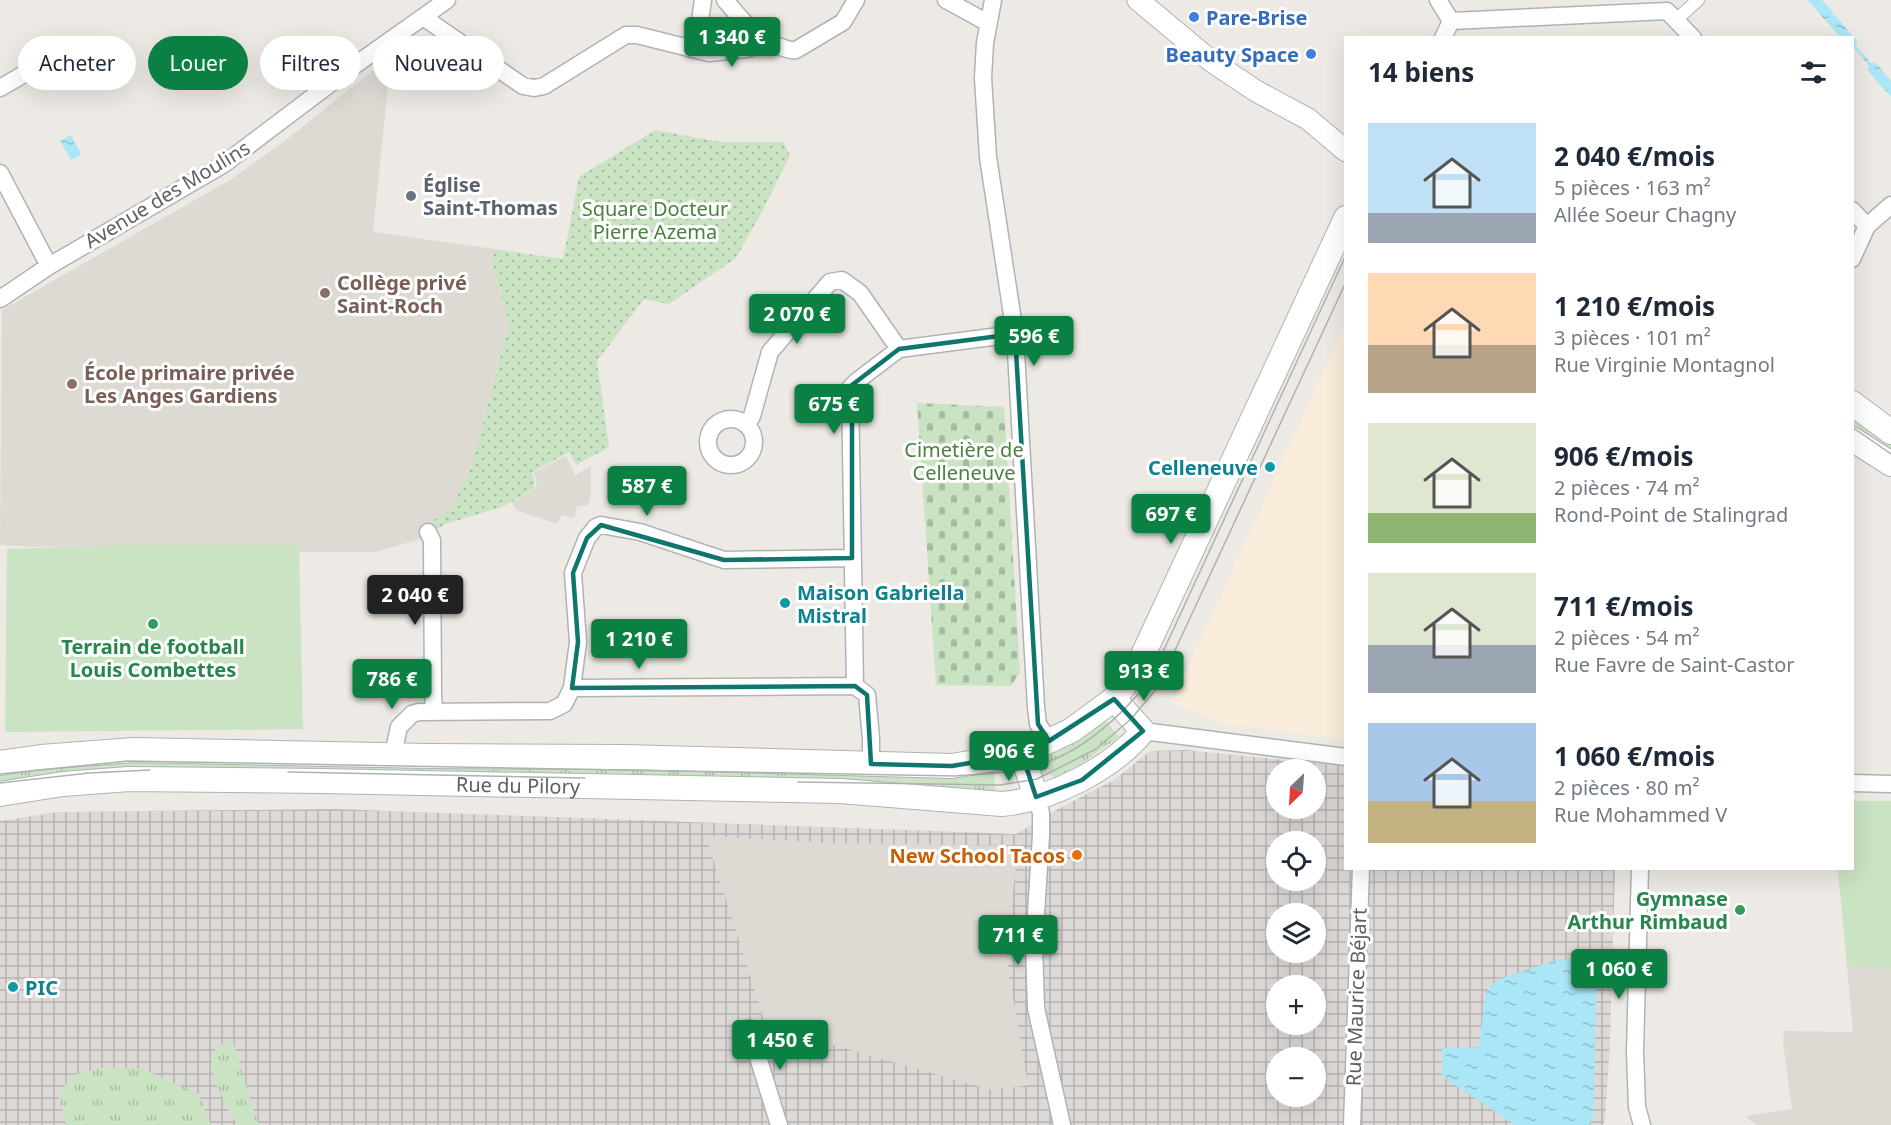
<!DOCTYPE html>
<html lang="fr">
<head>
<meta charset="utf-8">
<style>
	:root { --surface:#fff; --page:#f2f2f3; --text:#1f2937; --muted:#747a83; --accent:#0b8043 }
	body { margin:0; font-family:"Noto Sans",sans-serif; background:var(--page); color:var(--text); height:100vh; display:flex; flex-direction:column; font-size:22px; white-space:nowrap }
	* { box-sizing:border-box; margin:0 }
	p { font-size:20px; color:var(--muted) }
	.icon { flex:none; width:33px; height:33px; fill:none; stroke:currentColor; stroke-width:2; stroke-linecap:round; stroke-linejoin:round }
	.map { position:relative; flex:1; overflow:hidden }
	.sheet { position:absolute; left:1344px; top:36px; width:510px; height:834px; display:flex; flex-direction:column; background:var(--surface); border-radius:0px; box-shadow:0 6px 24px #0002 }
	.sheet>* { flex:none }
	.guide { position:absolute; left:18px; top:36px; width:570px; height:54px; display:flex; gap:12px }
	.needle { width:39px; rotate:205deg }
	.tools { position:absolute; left:1266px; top:759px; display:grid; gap:12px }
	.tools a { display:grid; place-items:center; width:60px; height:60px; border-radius:50%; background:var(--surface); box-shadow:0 6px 24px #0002; font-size:30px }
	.price { position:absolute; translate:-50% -51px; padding:0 14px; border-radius:6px; background:var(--accent); color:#fff; font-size:20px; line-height:39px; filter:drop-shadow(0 2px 3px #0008) }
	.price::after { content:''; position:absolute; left:50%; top:36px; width:18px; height:14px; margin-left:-9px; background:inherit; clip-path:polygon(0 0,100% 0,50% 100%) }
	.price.on { background:#222; color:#fff }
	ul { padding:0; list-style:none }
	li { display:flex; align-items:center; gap:18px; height:150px; padding:0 24px }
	li span { display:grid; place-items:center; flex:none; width:168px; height:120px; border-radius:0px; color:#555 }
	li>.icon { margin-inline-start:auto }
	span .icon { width:72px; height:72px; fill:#fffc; stroke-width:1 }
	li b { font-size:26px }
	h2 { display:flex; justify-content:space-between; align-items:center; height:72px; padding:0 24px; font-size:26px }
	.pill { padding:0 21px; border-radius:27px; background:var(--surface); box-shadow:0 6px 24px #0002; font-size:21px; line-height:54px }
	.pill.on { background:var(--accent); color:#fff }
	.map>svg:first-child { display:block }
</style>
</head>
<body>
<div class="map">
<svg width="1891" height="1125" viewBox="0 0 1891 1125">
	<defs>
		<pattern id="industrial-grid" width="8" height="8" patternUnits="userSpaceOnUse" patternTransform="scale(1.5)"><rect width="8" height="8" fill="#dcd9d7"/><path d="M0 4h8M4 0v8" fill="none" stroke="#b6b3b2"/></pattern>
		<pattern id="grass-tufts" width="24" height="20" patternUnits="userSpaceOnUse" patternTransform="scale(1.5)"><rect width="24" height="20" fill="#cae3c3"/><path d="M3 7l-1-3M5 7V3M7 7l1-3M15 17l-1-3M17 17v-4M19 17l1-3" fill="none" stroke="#a7bba2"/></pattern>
		<pattern id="cemetery-stones" width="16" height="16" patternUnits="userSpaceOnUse" patternTransform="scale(1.5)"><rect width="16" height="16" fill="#cae3c3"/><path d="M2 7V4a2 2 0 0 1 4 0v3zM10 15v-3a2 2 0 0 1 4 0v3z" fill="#a7bba2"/></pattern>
		<pattern id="park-dots" width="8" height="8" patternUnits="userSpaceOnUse" patternTransform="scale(1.5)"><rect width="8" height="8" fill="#cae3c3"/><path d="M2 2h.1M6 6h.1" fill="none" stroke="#a7bba2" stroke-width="1.8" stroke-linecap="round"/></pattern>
		<pattern id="water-ripples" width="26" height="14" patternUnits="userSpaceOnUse" patternTransform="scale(1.5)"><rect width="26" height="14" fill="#abe6f7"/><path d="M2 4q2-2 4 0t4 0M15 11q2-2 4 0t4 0" fill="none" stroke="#8ebecc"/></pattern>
	</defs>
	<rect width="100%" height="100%" fill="#ede9e4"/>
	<path fill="#faeddc" d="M1345,323V740L1225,724L1172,703Z"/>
	<path fill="url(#industrial-grid)" fill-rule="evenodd" d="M1186,750L1345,766L1346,868L1615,869L1610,1043L1605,1120L1603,1125H0V821L58,812L335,809L1016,834L1058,809L1114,780L1150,751ZM1276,770H1316V808H1276ZM1276,842H1316V880H1276ZM1276,914H1316V952H1276ZM1276,986H1316V1024H1276ZM1276,1058H1316V1096H1276Z"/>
	<path fill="#ddd9d3" d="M391,56L373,232L495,249L492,262L509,324L471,468L452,507L432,521L431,528L424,538L375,552H299L298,545L37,547L0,545L2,310L230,180L286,140Z
		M566,456L575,475L591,466V495L588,505L577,506L574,518L562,515L557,524L516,510L512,502L535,489L537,481L533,473Z
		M1853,801H1891V1125H1756L1745,1116L1792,1109L1783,1042L1784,1031L1853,1032L1838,869L1852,868Z
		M706,836L830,843L1018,846L1006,956L1028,1085L992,1090L766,1026Z"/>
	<path fill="url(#grass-tufts)" d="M1852,410L1891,436V459L1853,433Z
		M1106,721L1119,737L1081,764L1055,778L1051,775L1045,758L1073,744Z
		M91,757L993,763L996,794L0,788V769Z
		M232,1039L256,1118L260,1125H237C228,1107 198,1062 219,1045C223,1043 228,1041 232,1039Z
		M105,1067L143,1069L199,1094L211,1125H66L58,1094L73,1075Z"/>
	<path fill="url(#cemetery-stones)" d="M917,403L1004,407L1020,672L1011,686L936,685Z"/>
	<path fill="url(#park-dots)" d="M655,130L720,142H783L790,155L763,210L736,258L669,304L644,299L597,361L609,447L576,465L569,452L531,473L535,481L534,489L502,507L446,524L434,531L431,528L432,521L452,507L471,468L509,324L492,262L495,249L563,259L579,177Z"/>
	<path fill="#cae3c3" d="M131,545H299L303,729L5,732L7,549Z
		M1853,801H1891V969L1847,965L1838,869L1852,868Z"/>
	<path fill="url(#water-ripples)" d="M1808,0H1822L1833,12L1831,16L1834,14L1858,42L1855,45L1872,64L1875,62L1891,81V97L1867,70L1870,67L1853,47L1852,38L1840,37L1826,21L1828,18L1825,20Z
		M71,135L81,154L71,160L60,141Z
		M1560,959L1580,961L1597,975L1593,1119L1589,1125H1515L1442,1076V1048L1479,1047L1486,991L1497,980Z"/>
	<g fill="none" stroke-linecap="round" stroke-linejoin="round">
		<defs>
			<path id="pedestrian" d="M1676,20L1698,0"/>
			<path id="minor" d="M725,0C741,19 755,37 778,46C785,48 789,51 796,50L843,22L856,0
				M946,0L988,23
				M993,0L985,43L983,78L988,157L1015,334L1036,707L1038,724L1049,741
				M1438,0L1451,21
				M423,17L523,86L534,88L544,86L626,35H637L709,53L746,49L769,42
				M1451,21L1667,11L1693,38
				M1443,38L1451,21
				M696,49L703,0
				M0,88L55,56L81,53
				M0,173L49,266
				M1852,210L1867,226
				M1852,259L1867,226L1891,205
				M0,299L49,266L224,164L351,68L447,0
				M708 442a23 23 0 1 1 46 0a23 23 0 1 1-46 0Z
				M747,425L752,416L770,352L830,282L842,280L860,293L899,349
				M428,532L432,540L433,693L434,711
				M572,688L578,642L573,573L587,538L596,527L601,525L640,532L724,560L852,558
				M1143,731L1346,757
				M393,754L399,727L412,714L419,712L550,711L564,704L572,688L855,686
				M871,764V738L867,695L855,686L850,388L857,381L899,349L1015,334
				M1852,783L1891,784
				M1036,797L1041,813V835L1034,945L1036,1008L1062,1125
				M1640,868L1635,1051L1637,1107L1642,1125
				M749,1028L779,1125
				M1352,1125L1361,868"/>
			<path id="tertiary" d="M1138,0L1211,61L1256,91L1308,119L1346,151"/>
			<g id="secondary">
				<path d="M1852,403L1891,432"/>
				<path d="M1852,439L1891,464"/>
				<path d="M1022,754L1036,797"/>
				<path d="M0,763L41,757L134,750L429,756L624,757L952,766L1022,754L1072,730L1114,699L1136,670L1346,218"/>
				<path id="s1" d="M0,794L63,784L129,779L321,781L840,791L1002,804C1050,800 1112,769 1143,731L1114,699"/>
			</g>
		</defs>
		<use href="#pedestrian" stroke="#b0b3b5" stroke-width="14"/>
		<use href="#minor" stroke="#b0b3b5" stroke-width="19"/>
		<use href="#tertiary" stroke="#b0b3b5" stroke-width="23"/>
		<use href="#secondary" stroke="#afb3b6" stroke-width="26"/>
		<use href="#pedestrian" stroke="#fff" stroke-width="12"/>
		<use href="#minor" stroke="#fff" stroke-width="16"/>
		<use href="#tertiary" stroke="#fff" stroke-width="21"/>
		<use href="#secondary" stroke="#fff" stroke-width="24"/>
		<path stroke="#b0b1b1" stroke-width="1.5" d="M1852,427L1891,454
			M288,772L585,778
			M0,774L128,761L956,776C979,774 1002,774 1025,769C1076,758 1118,720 1150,680L1346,255
			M798,782L1000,785L1037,779L1096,749L1131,719L1158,687L1346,282
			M0,783L89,773L150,770"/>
	</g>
	<path fill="none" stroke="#0f766e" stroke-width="4.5" stroke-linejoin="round" d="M1015,334L1038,724L1049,741L1114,699L1143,731L1082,780L1036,797L1022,754L952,766L871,764L867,695L855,686L572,688L578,642L573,573L587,538L601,525L724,560L852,558V385L899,349Z"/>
	<g fill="#3f7fe0" stroke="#fff" stroke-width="2">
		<circle cx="1194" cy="17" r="6"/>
		<circle cx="1311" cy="54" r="6"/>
	</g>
	<circle fill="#6b7280" stroke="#fff" stroke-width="2" cx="411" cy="196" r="6"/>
	<g fill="#8d6e63" stroke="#fff" stroke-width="2">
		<circle cx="325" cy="293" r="6"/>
		<circle cx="72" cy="384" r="6"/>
	</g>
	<g fill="#0f9aa8" stroke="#fff" stroke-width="2">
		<circle cx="1270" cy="467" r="6"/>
		<circle cx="785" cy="603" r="6"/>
		<circle cx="13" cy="987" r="6"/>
	</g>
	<g fill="#2e9e5b" stroke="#fff" stroke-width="2">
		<circle cx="153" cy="624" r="6"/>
		<circle cx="1740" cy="910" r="6"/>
	</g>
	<circle fill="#e8710a" stroke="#fff" stroke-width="2" cx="1077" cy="855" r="6"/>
	<g text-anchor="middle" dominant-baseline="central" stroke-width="6" stroke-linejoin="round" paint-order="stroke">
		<g font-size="20" font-weight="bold" fill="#366cbe" stroke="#fff" text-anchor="start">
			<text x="1206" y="17">Pare-Brise</text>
			<text x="1299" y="54" text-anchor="end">Beauty Space</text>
		</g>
		<g font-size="20" font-weight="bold" fill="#5b616d" stroke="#fff" text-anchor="start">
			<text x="423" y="184">Église<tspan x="423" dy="23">Saint-Thomas</tspan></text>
		</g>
		<g font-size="20" fill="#5c6163" stroke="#fff">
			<text transform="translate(167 194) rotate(-31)">Avenue des Moulins</text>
			<text stroke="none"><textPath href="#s1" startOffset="519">Rue du Pilory</textPath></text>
			<text transform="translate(1356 997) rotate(-88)">Rue Maurice Béjart</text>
		</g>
		<g font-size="20" fill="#49813d" stroke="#fff">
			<text x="655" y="208">Square Docteur<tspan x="655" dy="23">Pierre Azema</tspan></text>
			<text x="964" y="449">Cimetière de<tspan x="964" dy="23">Celleneuve</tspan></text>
		</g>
		<g font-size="20" font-weight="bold" fill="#785e54" stroke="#fff" text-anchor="start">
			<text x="337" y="282">Collège privé<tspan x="337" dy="23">Saint-Roch</tspan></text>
			<text x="84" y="372">École primaire privée<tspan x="84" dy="23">Les Anges Gardiens</tspan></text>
		</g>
		<g font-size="20" font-weight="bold" fill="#0d838f" stroke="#fff" text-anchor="start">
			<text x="1258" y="467" text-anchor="end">Celleneuve</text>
			<text x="797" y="592">Maison Gabriella<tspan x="797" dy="23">Mistral</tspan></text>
			<text x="25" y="987">PIC</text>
		</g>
		<g font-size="20" font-weight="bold" fill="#27864d" stroke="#fff">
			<text x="153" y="646">Terrain de football<tspan x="153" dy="23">Louis Combettes</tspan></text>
			<text x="1728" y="898" text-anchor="end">Gymnase<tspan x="1728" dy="23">Arthur Rimbaud</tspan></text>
		</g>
		<g font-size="20" font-weight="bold" fill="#c56008" stroke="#fff" text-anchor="end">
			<text x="1065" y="855">New School Tacos</text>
		</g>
	</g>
</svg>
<div class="tools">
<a><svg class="needle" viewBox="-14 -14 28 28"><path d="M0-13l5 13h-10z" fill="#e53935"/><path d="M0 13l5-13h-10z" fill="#747a83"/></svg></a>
<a><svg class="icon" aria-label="locate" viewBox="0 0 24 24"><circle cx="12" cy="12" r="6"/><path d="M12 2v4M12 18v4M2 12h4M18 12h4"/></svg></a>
<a><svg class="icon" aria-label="layers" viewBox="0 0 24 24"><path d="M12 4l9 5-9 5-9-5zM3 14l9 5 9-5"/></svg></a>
<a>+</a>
<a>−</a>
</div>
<b class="price" style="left:732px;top:68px">1 340 €</b>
<b class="price" style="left:797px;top:345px">2 070 €</b>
<b class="price" style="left:1034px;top:367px">596 €</b>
<b class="price" style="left:834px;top:435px">675 €</b>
<b class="price" style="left:647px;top:517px">587 €</b>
<b class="price" style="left:1171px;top:545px">697 €</b>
<b class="price on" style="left:415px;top:626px">2 040 €</b>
<b class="price" style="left:639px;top:670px">1 210 €</b>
<b class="price" style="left:1144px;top:702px">913 €</b>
<b class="price" style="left:392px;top:710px">786 €</b>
<b class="price" style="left:1009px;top:782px">906 €</b>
<b class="price" style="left:1018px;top:966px">711 €</b>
<b class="price" style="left:1619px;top:1000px">1 060 €</b>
<b class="price" style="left:780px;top:1071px">1 450 €</b>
<div class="guide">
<a class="pill">Acheter</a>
<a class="pill on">Louer</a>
<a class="pill">Filtres</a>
<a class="pill">Nouveau</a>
</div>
<section class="sheet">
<h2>14 biens<svg class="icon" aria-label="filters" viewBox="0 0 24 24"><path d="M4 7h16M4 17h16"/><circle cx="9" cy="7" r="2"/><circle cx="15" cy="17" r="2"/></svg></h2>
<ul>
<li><span style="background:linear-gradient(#bfe0f5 75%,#9aa5b1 0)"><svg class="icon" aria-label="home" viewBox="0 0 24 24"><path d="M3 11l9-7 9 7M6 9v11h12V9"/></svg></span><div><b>2 040 €/mois</b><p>5 pièces · 163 m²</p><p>Allée Soeur Chagny</p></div></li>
<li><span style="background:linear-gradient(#ffd9b3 60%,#b9a48a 0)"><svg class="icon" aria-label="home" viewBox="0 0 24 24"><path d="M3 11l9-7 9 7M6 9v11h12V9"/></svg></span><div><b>1 210 €/mois</b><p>3 pièces · 101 m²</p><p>Rue Virginie Montagnol</p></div></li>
<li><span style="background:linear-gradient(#dfe7d0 75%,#8fb573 0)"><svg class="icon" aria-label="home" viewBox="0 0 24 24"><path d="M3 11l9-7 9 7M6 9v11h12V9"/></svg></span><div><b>906 €/mois</b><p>2 pièces · 74 m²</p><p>Rond-Point de Stalingrad</p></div></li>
<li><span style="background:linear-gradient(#dfe7d0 60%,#9aa5b1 0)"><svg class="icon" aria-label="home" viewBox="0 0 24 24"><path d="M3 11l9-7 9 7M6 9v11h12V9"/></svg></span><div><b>711 €/mois</b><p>2 pièces · 54 m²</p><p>Rue Favre de Saint-Castor</p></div></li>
<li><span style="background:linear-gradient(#a9c7e8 65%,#c2b280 0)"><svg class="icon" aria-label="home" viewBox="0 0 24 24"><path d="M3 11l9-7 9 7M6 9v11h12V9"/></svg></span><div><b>1 060 €/mois</b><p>2 pièces · 80 m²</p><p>Rue Mohammed V</p></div></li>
</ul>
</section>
</div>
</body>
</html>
